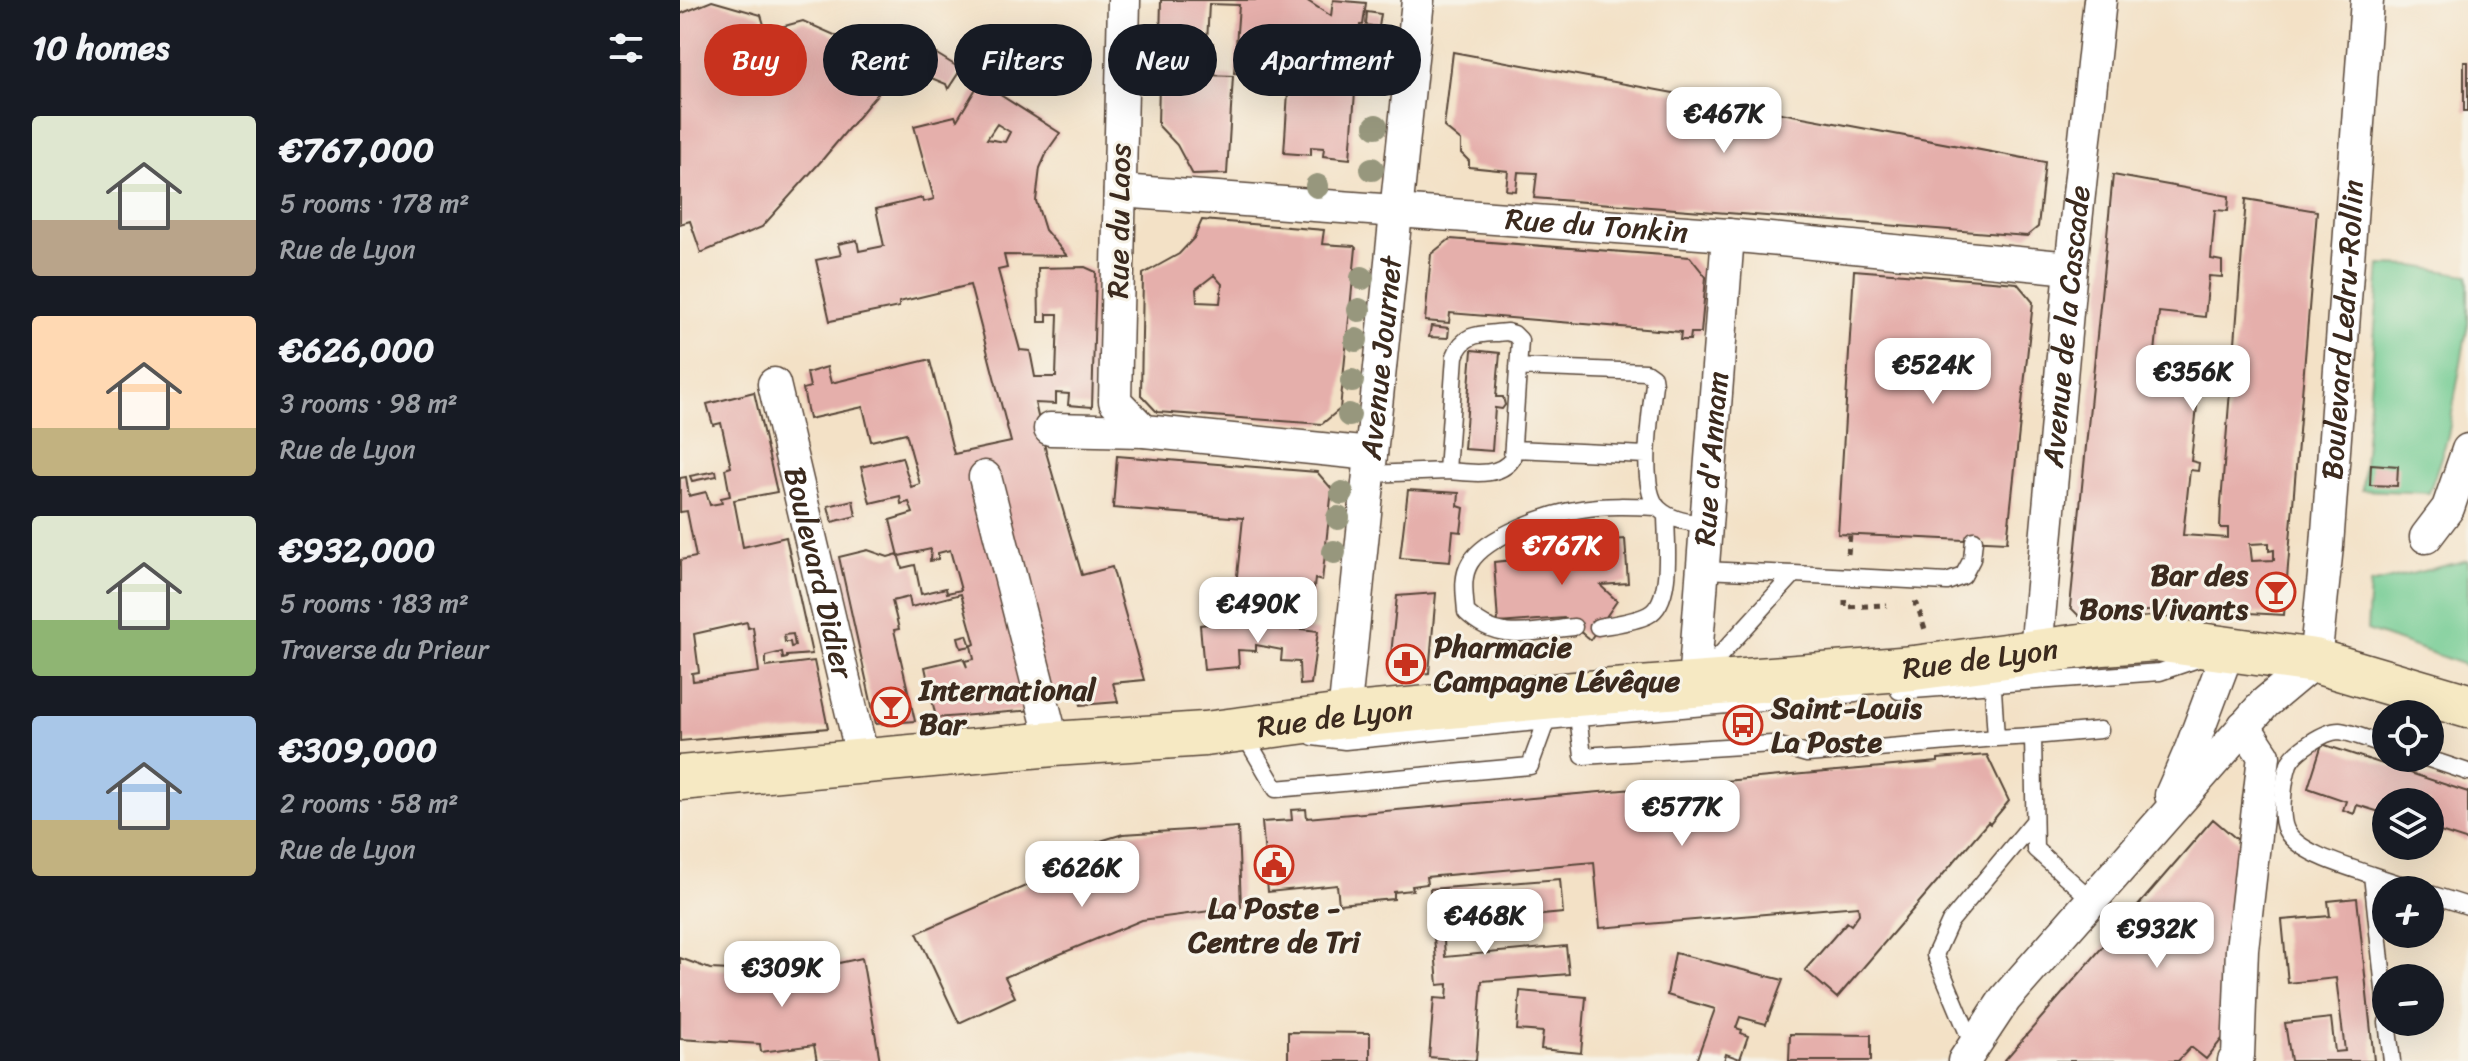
<!DOCTYPE html>
<html lang="en">
<head>
<meta charset="utf-8">
<style>
	:root { --surface:#171b24; --page:#20242c; --text:#f1f3f6; --muted:#9ea1a6; --accent:#c8321e }
	body { margin:0; font-family:Sriracha,sans-serif; background:var(--page); color:var(--text); height:100vh; display:flex; flex-direction:column; font-size:30px; white-space:nowrap }
	* { box-sizing:border-box; margin:0 }
	p { font-size:26px; color:var(--muted) }
	.icon { flex:none; width:44px; height:44px; fill:none; stroke:currentColor; stroke-width:2; stroke-linecap:round; stroke-linejoin:round }
	.map { position:relative; flex:1; overflow:hidden }
	.panel { display:flex; flex-direction:column; background:var(--surface); width:680px }
	.panel>* { flex:none }
	.guide { position:absolute; left:24px; top:24px; width:760px; height:72px; display:flex; gap:16px }
	.controls { position:absolute; left:1692px; top:700px; display:grid; gap:16px }
	.controls a { display:grid; place-items:center; width:72px; height:72px; border-radius:50%; background:var(--surface); box-shadow:0 8px 32px #0002; font-size:40px }
	.price { position:absolute; translate:-50% -68px; padding:0 18px; border-radius:16px; background:#fff; color:#222; font-size:26px; line-height:52px; filter:drop-shadow(0 2px 4px #0008) }
	.price::after { content:''; position:absolute; left:50%; top:48px; width:24px; height:18px; margin-left:-12px; background:inherit; clip-path:polygon(0 0,100% 0,50% 100%) }
	.price.current { background:var(--accent); color:#fff }
	ul { padding:0; list-style:none }
	li { display:flex; align-items:center; gap:24px; height:200px; padding:0 32px }
	li span { display:grid; place-items:center; flex:none; width:224px; height:160px; border-radius:8px; color:#555 }
	li>.icon { margin-inline-start:auto }
	span .icon { width:96px; height:96px; fill:#fffc; stroke-width:1 }
	li b { font-size:34px }
	h2 { display:flex; justify-content:space-between; align-items:center; height:96px; padding:0 32px; font-size:34px }
	.tag { padding:0 28px; border-radius:36px; background:var(--surface); box-shadow:0 8px 32px #0002; font-size:28px; line-height:72px }
	.tag.current { background:var(--accent); color:#fff }
	main { display:flex; flex:1; min-height:0 }
	.map>svg:first-child { display:block }
</style>
</head>
<body>
<main>
<section class="panel">
<h2>10 homes<svg class="icon" aria-label="filters" viewBox="0 0 24 24"><path d="M4 7h16M4 17h16"/><circle cx="9" cy="7" r="2"/><circle cx="15" cy="17" r="2"/></svg></h2>
<ul>
<li><span style="background:linear-gradient(#dfe7d0 65%,#b9a48a 0)"><svg class="icon" aria-label="home" viewBox="0 0 24 24"><path d="M3 11l9-7 9 7M6 9v11h12V9"/></svg></span><div><b>€767,000</b><p>5 rooms · 178 m²</p><p>Rue de Lyon</p></div></li>
<li><span style="background:linear-gradient(#ffd9b3 70%,#c2b280 0)"><svg class="icon" aria-label="home" viewBox="0 0 24 24"><path d="M3 11l9-7 9 7M6 9v11h12V9"/></svg></span><div><b>€626,000</b><p>3 rooms · 98 m²</p><p>Rue de Lyon</p></div></li>
<li><span style="background:linear-gradient(#dfe7d0 65%,#8fb573 0)"><svg class="icon" aria-label="home" viewBox="0 0 24 24"><path d="M3 11l9-7 9 7M6 9v11h12V9"/></svg></span><div><b>€932,000</b><p>5 rooms · 183 m²</p><p>Traverse du Prieur</p></div></li>
<li><span style="background:linear-gradient(#a9c7e8 65%,#c2b280 0)"><svg class="icon" aria-label="home" viewBox="0 0 24 24"><path d="M3 11l9-7 9 7M6 9v11h12V9"/></svg></span><div><b>€309,000</b><p>2 rooms · 58 m²</p><p>Rue de Lyon</p></div></li>
</ul>
</section>
<div class="map">
<svg width="1788" height="1061" viewBox="0 0 1788 1061">
	<rect width="100%" height="100%" fill="#f7f3e8"/>
	<filter id="ink" filterUnits="userSpaceOnUse"><feTurbulence type="fractalNoise" baseFrequency=".0125" numOctaves="2"/><feDisplacementMap in="SourceGraphic" scale="16" xChannelSelector="R" yChannelSelector="G"/><feConvolveMatrix kernelMatrix="1 2 1 2 8 2 1 2 1" color-interpolation-filters="sRGB"/></filter>
	<filter id="wash" filterUnits="userSpaceOnUse"><feTurbulence type="fractalNoise" baseFrequency=".006" numOctaves="4" result="noise"/><feDisplacementMap in="SourceGraphic" scale="32" xChannelSelector="R" yChannelSelector="G"/><feGaussianBlur stdDeviation="1.8" result="paint"/><feColorMatrix in="noise" values="0 0 0 0 0 0 0 0 0 0 0 0 0 0 0 0 0 1.4 0 .05"/><feComposite in="paint" operator="in"/></filter>
	<g filter="url(#wash)">
		<rect width="100%" height="100%" fill="#f3e1c6"/>
		<path fill="#71cb92" stroke="#567a58" stroke-width="2" d="M1700,265L1734,266L1788,275V323L1768,436L1749,493L1682,490Z
			M1788,560V666L1687,630L1690,584Z"/>
		<g id="blocks">
			<path fill="#e5afab" fill-rule="evenodd" d="M481,0H626L651,16L653,0L686,3L683,25H680L670,159L643,156L644,148L631,147V155L604,153L609,77L554,73L559,5L529,4L527,43H533V57H527V75L553,76L547,174L513,175L497,145L478,125Z
				M32,1L81,15L86,31L123,21L227,67L203,87L143,159L82,227L21,253L10,221L0,224V14Z
				M687,12L701,14L699,27L686,25Z
				M773,52L1365,162L1358,227L1347,236L854,198L857,173L838,172L836,191L826,190L828,171L789,167V161L781,153V141L764,127Z
				M255,53L281,69L268,89L266,84L244,75L238,66Z
				M1784,62H1788V111H1784Z
				M300,82L380,133L368,150L360,168L356,201L365,230L387,256L324,255L327,268L318,270L340,350L350,351L355,377H376L378,314H367V322H359L358,268L405,267L416,272L412,407L388,405L389,394L376,393V404L355,403L366,452L402,575L432,567L464,680L433,683L438,702L401,705L398,692L374,695L354,710L256,718L245,667L283,658L287,667L285,661L294,659L291,646L295,644L281,594L231,607L229,597L212,601L219,629L214,630L235,721L196,724L159,557L188,550L208,557L218,554L222,568L235,565L241,594L266,588L267,593L281,590L270,550L258,553V559L250,561L251,549L219,556L210,520L233,513L229,502L221,504L220,496L190,503L181,467L222,457L231,487L240,484L226,433L191,441L183,407L129,419L123,389L130,387L127,373L147,367L151,383L247,360L250,361L274,454L331,442L290,285L219,302V307L150,321L136,260L161,255L158,244L177,240L179,251L204,246L196,209L242,198L243,202L254,199L234,126L275,116L277,120ZM317,124L330,132L325,142L307,139Z
				M1433,175L1549,196L1548,211L1535,210L1531,259L1542,261V277L1529,276L1525,317L1479,312L1474,363L1521,366L1520,372L1542,373V368L1553,369L1566,199L1637,211L1604,615L1496,609L1399,616L1390,607ZM1519,388L1550,391L1541,503L1540,528H1548V538L1503,535L1510,470L1518,471L1519,463L1511,461ZM1589,543V551L1594,550V560L1572,561L1570,544Z
				M522,220L644,230L642,244L674,246L676,248L660,409L642,424L477,412L461,395L463,274L499,254L514,238ZM534,275L542,284L540,303L517,302L516,289Z
				M770,239L1010,257L1026,277L1021,333H1011L1010,340H1000L1001,332L770,313L769,323L745,321L751,254Z
				M1174,270L1337,283L1353,302L1327,542L1158,534Z
				M751,326L769,328L768,338L749,337Z
				M792,350L820,353L816,397H823L825,405L822,409L815,408L812,451L784,449Z
				M74,392L97,492L54,500L63,547L106,537L132,654L107,656V658L103,659L102,652L86,656V667L134,661L148,728L0,741V560L16,557L7,511L0,512V478L6,477L9,496L26,492L30,505L42,503L41,498L50,496L45,469L51,467L41,423L33,425L27,404ZM67,622L68,628L73,627L79,672L13,681L12,673L19,672L14,634ZM113,634L115,646L111,647L110,642H105L104,635Z
				M437,456L637,472L652,489L642,581L635,579L630,621L553,614L563,518L433,508Z
				M1691,464L1718,466L1717,486L1690,485Z
				M36,471L37,476L12,481L10,476Z
				M728,490L779,493L778,506L784,508L781,532L773,531L770,562L720,558Z
				M173,500L176,516L152,522L148,506Z
				M945,539L948,583L921,585L922,587L937,601L910,640L884,618L818,623L814,562L918,551L917,541Z
				M756,593L749,673L711,677L709,675L717,596Z
				M556,621L638,631L631,684L620,685L619,662L601,661L602,650L576,645V651L558,650L559,667L524,670L520,625Z
				M287,635L291,646L281,648L278,637Z
				M1642,744L1788,792V841L1754,830L1750,841V802H1706V814L1677,805L1674,814L1663,810L1666,801L1628,788Z
				M1307,755L1329,801L1310,824L1308,822L1157,998L1125,970L1158,932L1167,922L1171,925L1179,914L1178,906L920,928L914,862L746,877L747,884L732,886L733,890L714,892V899L659,904L657,885L588,892L582,822L612,820L611,810L626,809L627,818L1258,762V759Z
				M1533,819L1566,847L1549,1030L1526,1059L1511,1047L1498,1061H1324Z
				M558,827L561,907L462,920L325,977L335,997L279,1023L237,933L422,853L417,842L443,834Z
				M880,879L883,913L763,924L765,957L886,946L889,974L802,981L796,1061L749,1057L754,998L767,999L768,984L758,985L750,889Z
				M1677,898L1694,1061H1611L1605,1023L1651,1018L1655,1052L1665,1051L1656,978L1608,983L1602,920L1650,916L1648,901Z
				M995,953L1103,980L1086,1024L1060,1017L1056,1028L1062,1030L1061,1033L1068,1036L1060,1059L1046,1054L1044,1061H1016L1035,1009L987,995Z
				M0,958L30,969L113,973L182,958L200,1061H137L134,1045L81,1052L80,1044L0,1039Z
				M840,991L906,997L901,1053L861,1049L863,1032L837,1030Z
				M608,1032L690,1033V1061H608Z
				M1110,1034L1191,1035V1061H1109Z"/>
		</g>
	</g>
	<g filter="url(#ink)">
		<use href="#blocks" fill-opacity="0" stroke="#574537" stroke-width="2"/>
		<g fill="none" stroke-linecap="round" stroke-linejoin="round">
			<defs>
				<path id="lane" d="M827,332L834,334L840,340L832,459C819,479 787,472 767,471L775,356C785,330 803,335 827,332Z
					M838,367L966,372L973,377L974,384C971,411 958,490 979,509C992,521 1010,522 1026,525
					M834,449L966,455
					M688,474L767,471
					M1114,574L1267,582L1283,576L1292,559L1294,540
					M894,627C852,631 819,644 786,612C785,595 781,578 790,563C806,536 871,513 901,509C926,505 951,506 976,507
					M918,627C934,624 954,622 968,615C994,602 986,540 986,514
					M1020,677L1114,574L1023,570
					M1219,691L1480,672L1521,658
					M897,708L903,756L1092,744L1127,754L1316,738L1312,673
					M562,731L596,789L850,766L866,722L865,713
					M1353,736L1420,730
					M633,737L665,741L898,718L1176,694
					M1316,738L1353,736L1355,849L1412,900
					M1706,745C1694,742 1671,732 1659,731C1645,731 1614,751 1609,764C1604,779 1599,816 1606,830C1617,853 1669,867 1692,875L1706,1008
					M1746,758L1788,772
					M1692,875L1738,890
					M1750,894L1788,906
					M1707,1022L1712,1061
					M1294,1048L1255,955L1270,922L1354,821"/>
				<g id="street">
					<path d="M444,0L435,401L464,431"/>
					<path id="s1" d="M440,191L1048,235L1391,268"/>
					<path id="s2" d="M94,384L183,760"/>
					<path d="M370,429L464,431L691,454"/>
					<path d="M305,477L373,744"/>
					<path d="M1746,537L1768,508L1788,450"/>
					<path id="s3" d="M1356,651L1391,268L1420,0"/>
					<path id="s4" d="M1014,684L1048,235"/>
					<path id="s5" d="M664,716L738,0"/>
					<path d="M1491,795L1511,749L1549,648"/>
					<path id="s6" d="M1284,1061L1325,999L1412,900L1585,703L1635,661L1647,546L1687,0"/>
					<path d="M1554,1061L1558,1056L1562,949L1584,756L1564,726"/>
				</g>
				<g id="secondary">
					<path id="s7" d="M0,778L373,744L525,734L664,716L895,694L1234,668L1423,643L1476,639L1635,661L1788,706"/>
				</g>
			</defs>
			<use href="#lane" stroke="#574537" stroke-width="19"/>
			<use href="#street" stroke="#574537" stroke-width="35"/>
			<use href="#secondary" stroke="#574537" stroke-width="47"/>
			<path stroke="#574537" stroke-width="5" stroke-dasharray="6 6" stroke-linecap="butt" d="M1168,554L1170,535
				M1165,600V607L1207,605
				M1233,604H1237L1245,630"/>
			<use href="#lane" stroke="#fff" stroke-width="16"/>
			<use href="#street" stroke="#fff" stroke-width="32"/>
			<use href="#secondary" stroke="#f6e9c3" stroke-width="44"/>
		</g>
		<g fill="#97977d">
			<circle cx="699" cy="79" r="12"/>
			<circle cx="696" cy="126" r="12"/>
			<circle cx="692" cy="169" r="12"/>
			<circle cx="637" cy="186" r="12"/>
			<circle cx="682" cy="278" r="12"/>
			<circle cx="679" cy="310" r="12"/>
			<circle cx="676" cy="340" r="12"/>
			<circle cx="672" cy="381" r="12"/>
			<circle cx="669" cy="415" r="12"/>
			<circle cx="662" cy="493" r="12"/>
			<circle cx="658" cy="518" r="12"/>
			<circle cx="654" cy="552" r="12"/>
		</g>
	</g>
	<defs>
		<symbol id="bar-ring" viewBox="-11 -11 22 22"><circle r="9.5" fill="#f7f3e8" stroke="#c8321e" stroke-width="1.5"/><path d="M-6-5H6L.8 .8V4.5H3.5V6h-7V4.5H-.8V.8Z" fill="#c8321e"/></symbol>
		<symbol id="pharmacy-ring" viewBox="-11 -11 22 22"><circle r="9.5" fill="#f7f3e8" stroke="#c8321e" stroke-width="1.5"/><path d="M-2-6h4v4h4v4h-4v4h-4v-4h-4v-4h4Z" fill="#c8321e"/></symbol>
		<symbol id="bus-ring" viewBox="-11 -11 22 22"><circle r="9.5" fill="#f7f3e8" stroke="#c8321e" stroke-width="1.5"/><path d="M-5-6H5V4H4V6H2V4H-2V6H-4V4H-5ZM-3.5-4V0h7V-4ZM-3.5 1.2v1.5H-2V1.2ZM2 1.2v1.5H3.5V1.2Z" fill="#c8321e"/></symbol>
		<symbol id="civic-ring" viewBox="-11 -11 22 22"><circle r="9.5" fill="#f7f3e8" stroke="#c8321e" stroke-width="1.5"/><path d="M-.6-6.5H3V-4.5H.6V-3L4-1V1h2V6H-6V1h2V-1L-.6-3ZM-1.2 2.5V6h2.4V2.5Z" fill="#c8321e"/></symbol>
	</defs>
	<g fill-rule="evenodd">
		<use href="#bar-ring" x="1574" y="570" width="44" height="44"/>
		<use href="#pharmacy-ring" x="704" y="642" width="44" height="44"/>
		<use href="#bar-ring" x="189" y="685" width="44" height="44"/>
		<use href="#bus-ring" x="1041" y="703" width="44" height="44"/>
		<use href="#civic-ring" x="572" y="843" width="44" height="44"/>
	</g>
	<g text-anchor="middle" dominant-baseline="central" stroke-width="6" stroke-linejoin="round" paint-order="stroke">
		<g font-size="30" fill="#3b2a1e" stroke="#f7f3e8">
			<text transform="translate(439 221) rotate(-89)">Rue du Laos</text>
			<text stroke="none"><textPath href="#s1" startOffset="478">Rue du Tonkin</textPath></text>
			<text stroke="none"><textPath href="#s3" startOffset="326">Avenue de la Cascade</textPath></text>
			<text stroke="none"><textPath href="#s6" startOffset="866">Boulevard Ledru-Rollin</textPath></text>
			<text stroke="none"><textPath href="#s5" startOffset="360">Avenue Journet</textPath></text>
			<text stroke="none"><textPath href="#s4" startOffset="226">Rue d'Annam</textPath></text>
			<text stroke="none"><textPath href="#s2" startOffset="194">Boulevard Didier</textPath></text>
			<text stroke="none"><textPath href="#s7" startOffset="1306">Rue de Lyon</textPath></text>
			<text stroke="none"><textPath href="#s7" startOffset="658">Rue de Lyon</textPath></text>
		</g>
		<g font-size="30" font-weight="bold" fill="#3b2a1e" stroke="#f7f3e8" text-anchor="start">
			<text x="1568" y="575" text-anchor="end">Bar des<tspan x="1568" dy="34">Bons Vivants</tspan></text>
			<text x="754" y="647">Pharmacie<tspan x="754" dy="34">Campagne Lévêque</tspan></text>
			<text x="239" y="690">International<tspan x="239" dy="34">Bar</tspan></text>
			<text x="1091" y="708">Saint-Louis<tspan x="1091" dy="34">La Poste</tspan></text>
			<text x="594" y="908" text-anchor="middle">La Poste -<tspan x="594" dy="34">Centre de Tri</tspan></text>
		</g>
	</g>
</svg>
<div class="controls">
<a><svg class="icon" aria-label="locate" viewBox="0 0 24 24"><circle cx="12" cy="12" r="6"/><path d="M12 2v4M12 18v4M2 12h4M18 12h4"/></svg></a>
<a><svg class="icon" aria-label="layers" viewBox="0 0 24 24"><path d="M12 4l9 5-9 5-9-5zM3 14l9 5 9-5"/></svg></a>
<a>+</a>
<a>−</a>
</div>
<b class="price" style="left:1044px;top:155px">€467K</b>
<b class="price" style="left:1253px;top:406px">€524K</b>
<b class="price" style="left:1513px;top:413px">€356K</b>
<b class="price current" style="left:882px;top:587px">€767K</b>
<b class="price" style="left:578px;top:645px">€490K</b>
<b class="price" style="left:1002px;top:848px">€577K</b>
<b class="price" style="left:402px;top:909px">€626K</b>
<b class="price" style="left:805px;top:957px">€468K</b>
<b class="price" style="left:1477px;top:970px">€932K</b>
<b class="price" style="left:102px;top:1009px">€309K</b>
<div class="guide">
<a class="tag current">Buy</a>
<a class="tag">Rent</a>
<a class="tag">Filters</a>
<a class="tag">New</a>
<a class="tag">Apartment</a>
</div>
</div>
</main>
</body>
</html>
